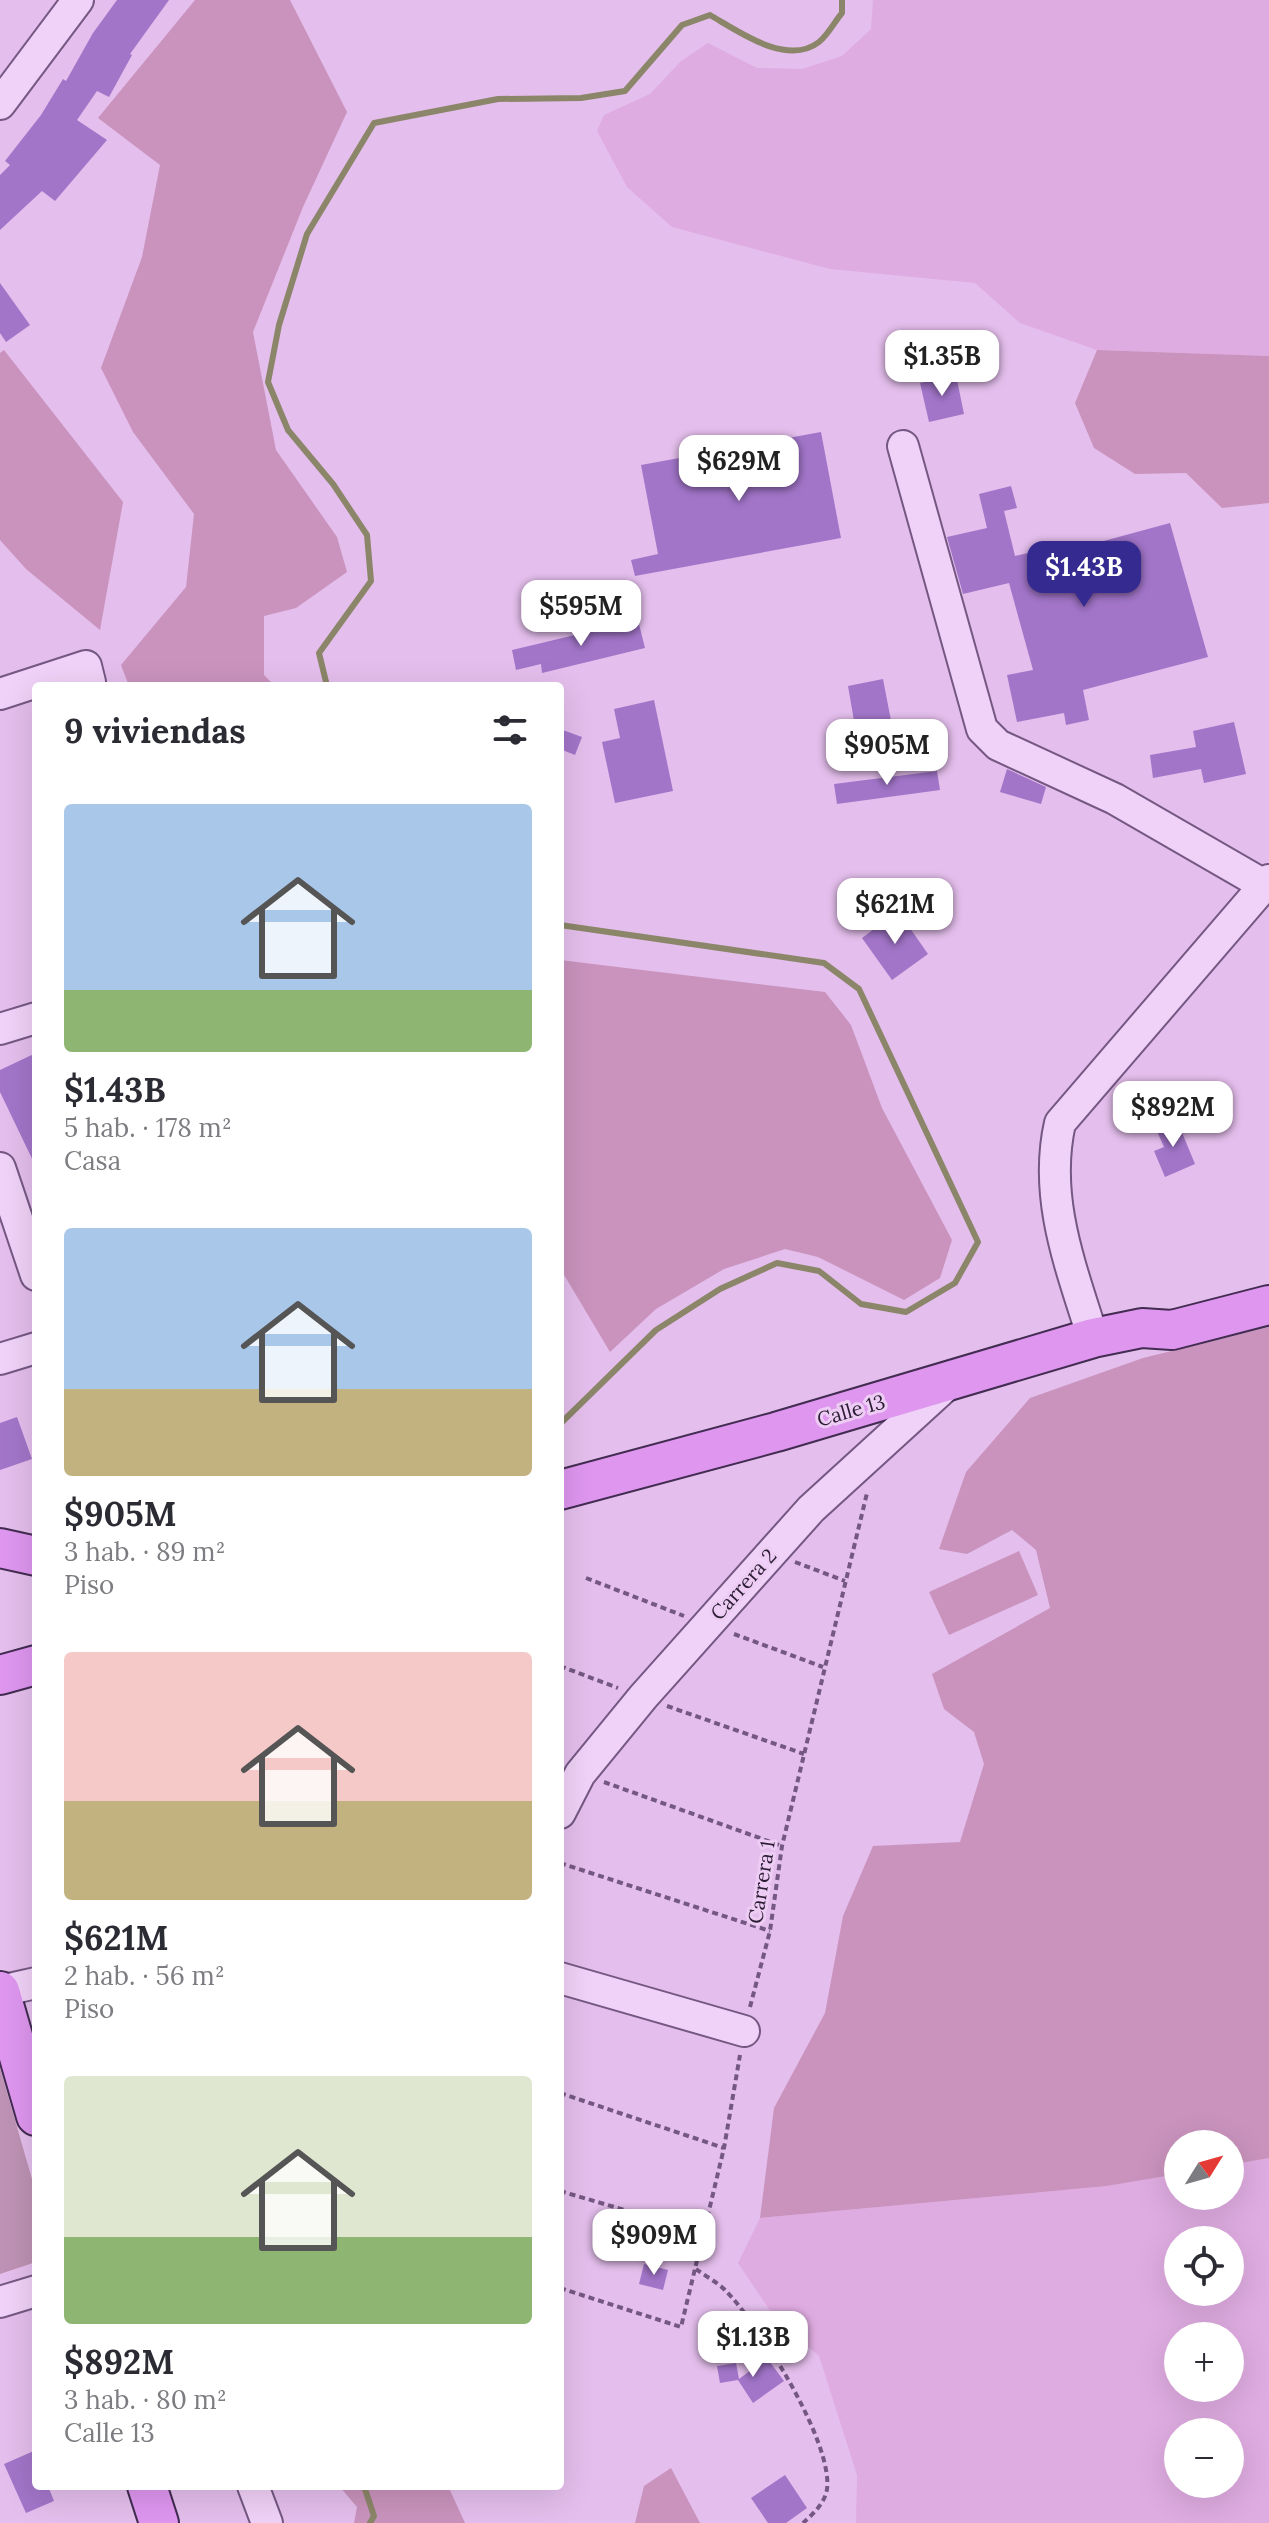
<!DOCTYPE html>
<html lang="es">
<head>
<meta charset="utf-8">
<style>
	:root { --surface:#fff; --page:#f7f7f7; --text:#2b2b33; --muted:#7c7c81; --accent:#352a90 }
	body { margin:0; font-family:Lora,serif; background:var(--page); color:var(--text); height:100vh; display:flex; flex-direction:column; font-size:30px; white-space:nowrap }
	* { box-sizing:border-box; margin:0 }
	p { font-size:26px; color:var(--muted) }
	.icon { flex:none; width:44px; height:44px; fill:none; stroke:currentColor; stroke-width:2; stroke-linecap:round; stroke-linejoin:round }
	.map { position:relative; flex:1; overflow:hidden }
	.drawer { position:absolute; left:32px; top:682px; width:532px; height:1808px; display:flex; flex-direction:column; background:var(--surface); border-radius:8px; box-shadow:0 8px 32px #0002 }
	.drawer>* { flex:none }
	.needle { width:52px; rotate:53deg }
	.controls { position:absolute; left:1164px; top:2130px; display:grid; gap:16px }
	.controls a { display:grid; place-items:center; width:80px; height:80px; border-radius:50%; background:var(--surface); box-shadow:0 8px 32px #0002; font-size:40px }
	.price { position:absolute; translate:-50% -68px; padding:0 18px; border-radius:16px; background:#fff; color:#222; font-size:26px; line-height:52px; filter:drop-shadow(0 2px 4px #0008) }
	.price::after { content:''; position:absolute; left:50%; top:48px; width:24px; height:18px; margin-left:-12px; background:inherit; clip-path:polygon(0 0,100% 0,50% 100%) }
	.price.active { background:var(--accent); color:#fff }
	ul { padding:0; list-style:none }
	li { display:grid; align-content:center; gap:16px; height:424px; padding:0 32px }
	li span { display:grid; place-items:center; height:248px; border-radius:8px; color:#555 }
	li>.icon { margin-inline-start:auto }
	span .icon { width:144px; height:144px; fill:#fffc; stroke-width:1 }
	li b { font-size:34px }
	h2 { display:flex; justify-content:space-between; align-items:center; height:96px; padding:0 32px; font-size:34px }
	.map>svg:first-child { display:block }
</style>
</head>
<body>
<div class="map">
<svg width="1269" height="2523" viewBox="0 0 1269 2523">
	<rect width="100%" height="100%" fill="#e4beec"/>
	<path fill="#dface1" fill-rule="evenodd" d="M873,0H1269V356L1097,350L1020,323L975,283L830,269L672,227L627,187L597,131L604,115L650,94L681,61L708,43L757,68L802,69L842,56L871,29Z
		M1269,2158V2523H856L857,2475L819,2356L777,2321L738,2263L760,2218L1107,2186L1178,2174V2196H1230V2165ZM1178,2240H1230V2292H1178ZM1178,2336H1230V2388H1178ZM1178,2432H1230V2484H1178Z"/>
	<path fill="#c993bd" d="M195,0H290L347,112L303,207L253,332L276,450L337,537L347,572L296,608L264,616V675L275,686H129L121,665L186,587L194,514L133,432L101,368L142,257L160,165L98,118Z
		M4,350L123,502L100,630L26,569L0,540V353Z
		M1097,350L1269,356V503L1222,508L1186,473L1135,474L1094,448L1075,403Z
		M560,960L825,992L851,1025L882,1108L952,1240L940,1278L904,1300L818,1257L785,1249L724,1269L656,1309L610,1352L560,1268Z
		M1269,1327V2158L1230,2165V2144H1178V2174L1107,2186L760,2218L774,2108L825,2013L843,1916L873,1846L960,1842L984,1764L974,1732L944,1709L932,1674L1050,1608L1036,1550L1012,1530L967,1554L939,1549L966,1472L1030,1398L1143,1358Z
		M1019,1551L1038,1595L949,1635L929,1592Z
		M671,2468L700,2523H635L644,2486Z
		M339,2486H448L465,2523H354L357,2507Z"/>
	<path fill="#be92b4" d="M0,2068L36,2193V2262L0,2274Z"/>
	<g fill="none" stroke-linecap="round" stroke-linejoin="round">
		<path stroke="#8b8669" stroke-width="6" d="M327,686L319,653L371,581L367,535L333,484L288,430L268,382L279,325L307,234L374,123L498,99L581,98L625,91L682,25L710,15C738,31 787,67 819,42C828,35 835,21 842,13V0
			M560,925L824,963L859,989L978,1242L955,1283L906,1312L861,1304L819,1271L777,1263L720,1289L656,1330L560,1424
			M364,2486L374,2516L370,2523"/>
	</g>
	<path fill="#a275c9" d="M117,0H169L130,54L132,55L109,97L97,91L77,120L107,140L55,201L42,191L0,230V175L10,165L5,161L41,115L63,79L66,81L93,33Z
		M0,283L30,325L6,342L0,333Z
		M956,375L964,414L929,422L920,383Z
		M821,432L841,538L635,576L631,560L658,554L641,465Z
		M1011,486L1017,508L1004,511L1015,556L1028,553L1030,561L1170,523L1208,657L1083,690L1089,720L1066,725L1064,713L1017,722L1007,675L1033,670L1009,583L963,594L947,537L987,528L979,494Z
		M638,620L645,648L542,673L541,664L516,670L512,650Z
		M883,679L893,731L857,738L848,686Z
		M654,700L673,791L615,803L602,742L620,738L614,709Z
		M1234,722L1246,774L1204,783L1201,769L1153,778L1150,755L1196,747L1193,731Z
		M560,729L582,737L575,755L560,749Z
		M1007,769L1046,787L1041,804L1000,792Z
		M937,771L940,790L837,804L834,784Z
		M898,911L928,954L892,980L862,938Z
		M36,1053V1167L0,1092V1070Z
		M1176,1118L1195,1164L1165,1177L1154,1151L1164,1147L1155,1127Z
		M17,1417L32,1459L0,1470V1423Z
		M644,2264L668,2270L663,2290L639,2284Z
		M767,2358L784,2381L753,2403L738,2380L720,2383L717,2366L736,2363L739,2379Z
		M36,2450V2486H48L54,2501L26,2513L4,2464Z
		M785,2475L807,2508L786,2523H768L751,2498Z"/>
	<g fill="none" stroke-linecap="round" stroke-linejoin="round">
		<defs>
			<path id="minor" d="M0,104L78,0
				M903,446L982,729L998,745L1115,799L1264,885
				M0,694L86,666L90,682L78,686
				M0,1029L36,1018
				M0,1168L36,1275
				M1093,1338C1071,1267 1043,1198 1060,1123L1269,880
				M0,1359L36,1348
				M560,1813L580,1774L643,1697L811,1509L949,1383
				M560,1978L744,2031
				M0,1991L36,1983
				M0,2302L36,2291
				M253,2486L267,2523"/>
			<path id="major" d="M560,1490L776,1432L1093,1338L1142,1328L1172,1330L1269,1305
				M0,1548L36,1556
				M0,1675L36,1665
				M0,1991L36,2116
				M147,2486L159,2523"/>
		</defs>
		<use href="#minor" stroke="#745883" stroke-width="34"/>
		<use href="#major" stroke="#422c51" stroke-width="42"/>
		<path stroke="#745883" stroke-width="4" stroke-dasharray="6 4" stroke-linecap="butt" d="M795,1562L845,1581
			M586,1578L684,1616
			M734,1634L823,1667
			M560,1666L618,1688
			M667,1706L804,1754
			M604,1782L782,1846
			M560,1863L770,1931
			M750,2007L770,1931L782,1846L867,1493
			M560,2093L724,2148
			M560,2191L703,2233
			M696,2269C705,2276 717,2282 725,2290C759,2324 833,2442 827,2489C825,2503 813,2514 803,2523
			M560,2288L681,2327L724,2148L740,2055"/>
		<use href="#minor" stroke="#f0d1f7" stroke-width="30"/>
		<use href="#major" stroke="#de96ef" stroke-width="38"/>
	</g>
	<g text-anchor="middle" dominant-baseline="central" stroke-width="6" stroke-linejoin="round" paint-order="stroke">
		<g font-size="20" fill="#2a1c33" stroke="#edcdf4">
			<text transform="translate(851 1410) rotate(-16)">Calle 13</text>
			<text transform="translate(743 1584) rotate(-48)">Carrera 2</text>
			<text transform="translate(761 1882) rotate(-81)">Carrera 1</text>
		</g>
	</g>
</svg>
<div class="controls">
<a><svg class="needle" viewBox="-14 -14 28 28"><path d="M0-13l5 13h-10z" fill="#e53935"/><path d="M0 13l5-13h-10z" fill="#7c7c81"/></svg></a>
<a><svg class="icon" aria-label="locate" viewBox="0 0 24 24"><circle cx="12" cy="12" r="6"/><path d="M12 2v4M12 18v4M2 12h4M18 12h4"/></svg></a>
<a>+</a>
<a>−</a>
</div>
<b class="price" style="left:942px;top:398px">$1.35B</b>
<b class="price" style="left:739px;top:503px">$629M</b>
<b class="price active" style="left:1084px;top:609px">$1.43B</b>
<b class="price" style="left:581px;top:648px">$595M</b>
<b class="price" style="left:887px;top:787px">$905M</b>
<b class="price" style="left:895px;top:946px">$621M</b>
<b class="price" style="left:1173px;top:1149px">$892M</b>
<b class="price" style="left:654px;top:2277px">$909M</b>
<b class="price" style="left:753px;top:2379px">$1.13B</b>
<section class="drawer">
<h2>9 viviendas<svg class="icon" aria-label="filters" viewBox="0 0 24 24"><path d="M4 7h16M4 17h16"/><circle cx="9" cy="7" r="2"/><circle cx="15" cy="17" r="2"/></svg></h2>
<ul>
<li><span style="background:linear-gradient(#a9c7e8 75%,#8fb573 0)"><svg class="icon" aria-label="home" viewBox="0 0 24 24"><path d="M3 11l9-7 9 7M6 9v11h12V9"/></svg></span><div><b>$1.43B</b><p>5 hab. · 178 m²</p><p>Casa</p></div></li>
<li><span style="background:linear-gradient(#a9c7e8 65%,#c2b280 0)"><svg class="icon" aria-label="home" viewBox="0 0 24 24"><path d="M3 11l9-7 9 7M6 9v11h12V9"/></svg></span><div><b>$905M</b><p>3 hab. · 89 m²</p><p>Piso</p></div></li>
<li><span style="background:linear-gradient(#f6c9c9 60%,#c2b280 0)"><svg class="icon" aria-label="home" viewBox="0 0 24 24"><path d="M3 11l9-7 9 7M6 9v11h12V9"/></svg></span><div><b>$621M</b><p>2 hab. · 56 m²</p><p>Piso</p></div></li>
<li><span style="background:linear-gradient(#dfe7d0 65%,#8fb573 0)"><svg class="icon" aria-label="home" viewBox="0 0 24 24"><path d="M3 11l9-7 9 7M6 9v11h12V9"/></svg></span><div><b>$892M</b><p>3 hab. · 80 m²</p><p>Calle 13</p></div></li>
</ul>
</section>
</div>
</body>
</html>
